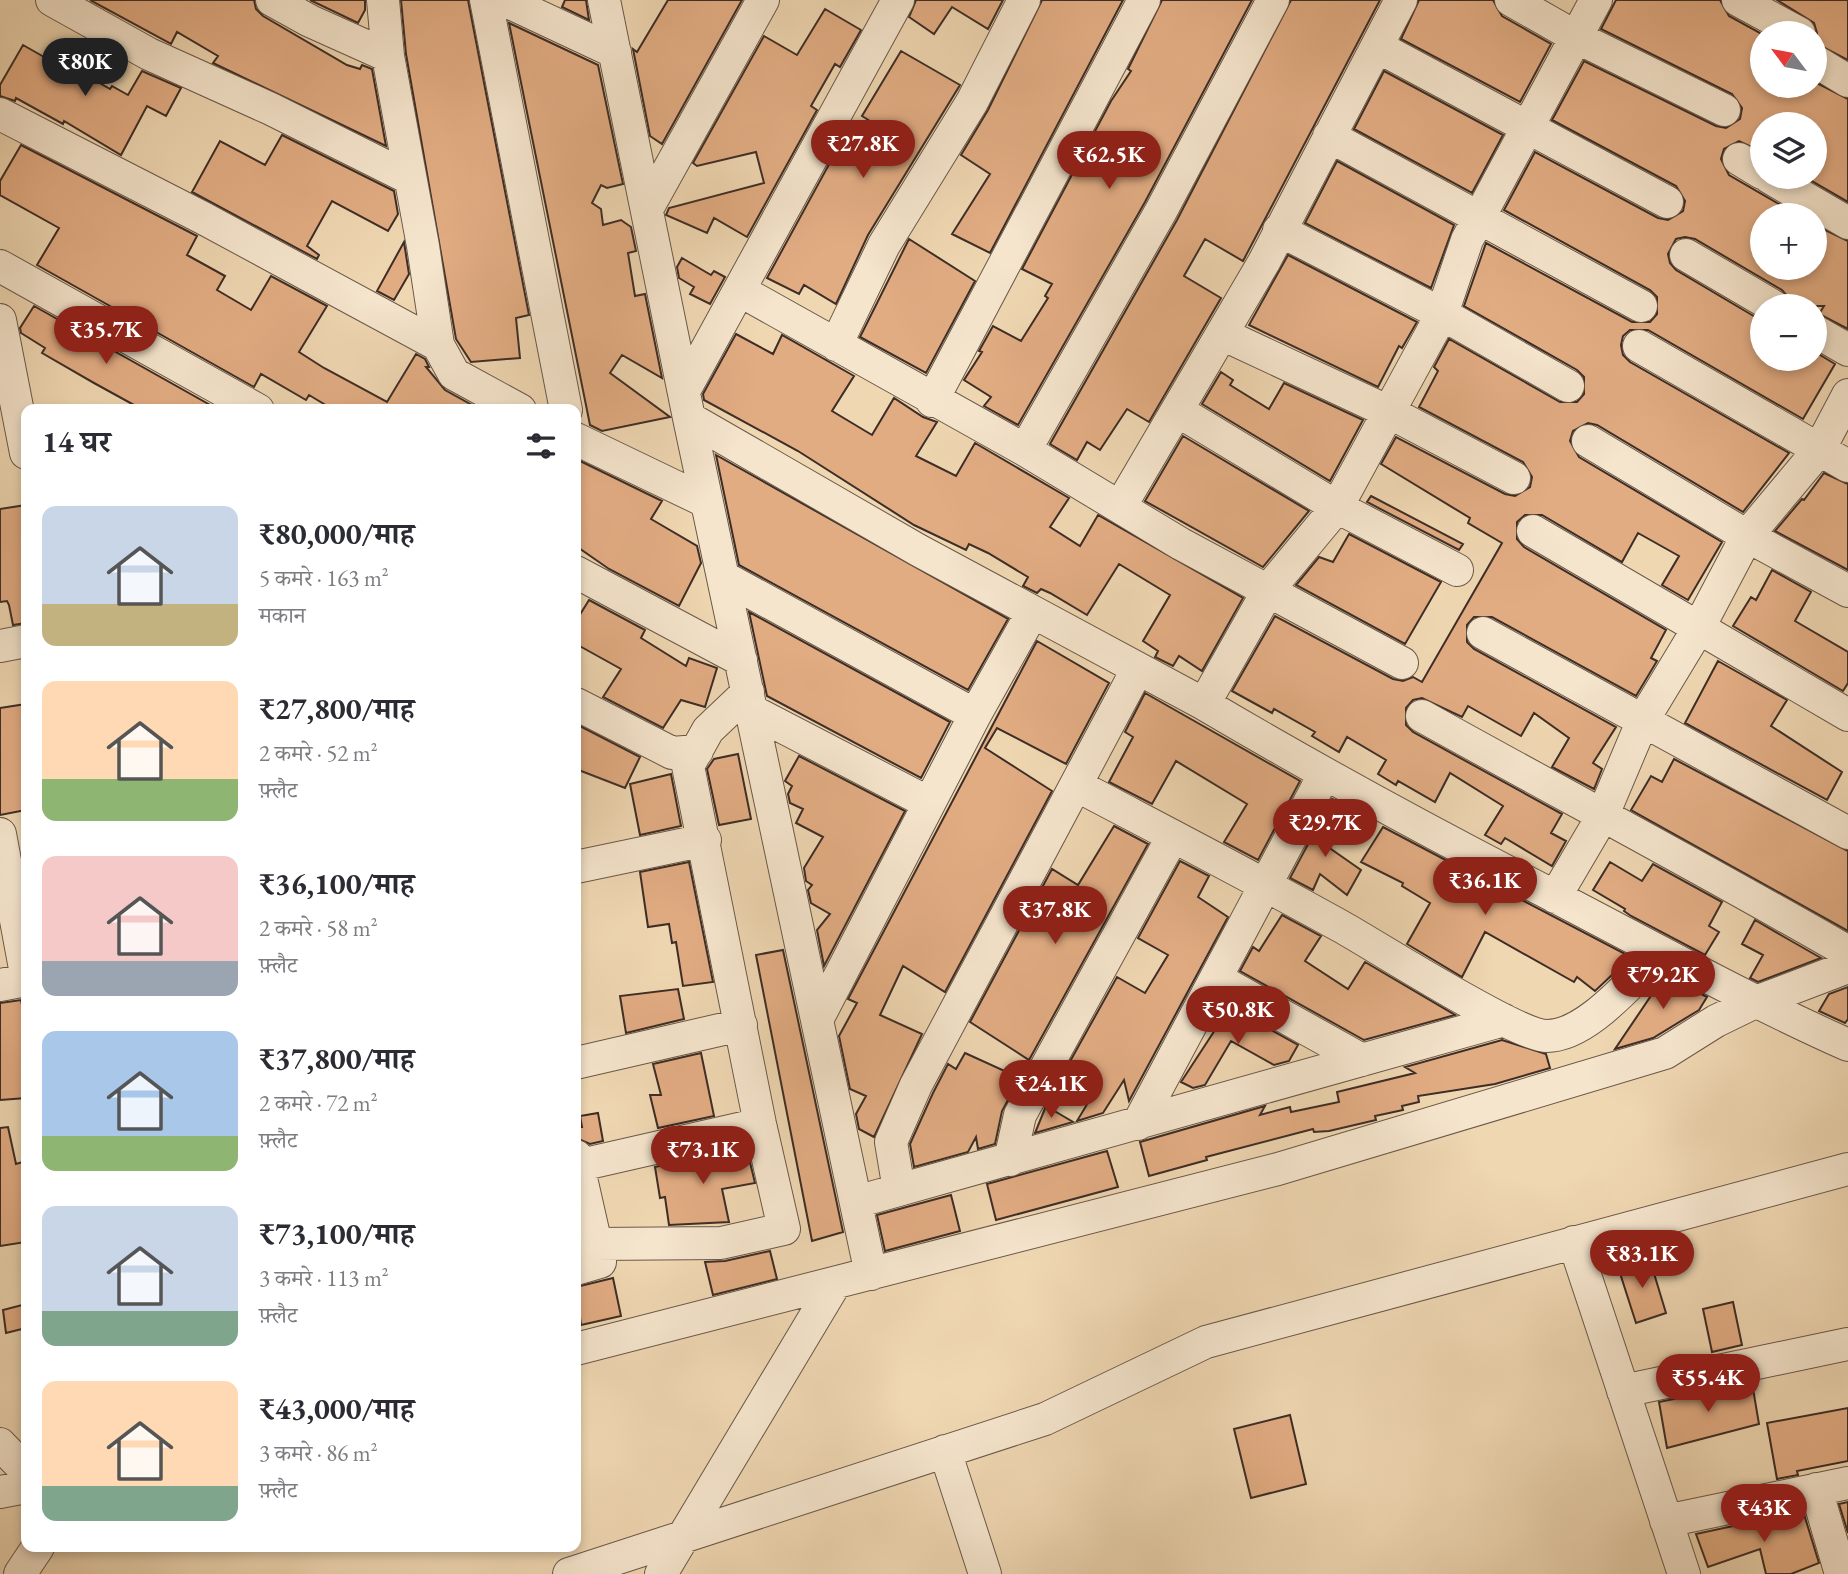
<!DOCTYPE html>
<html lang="hi">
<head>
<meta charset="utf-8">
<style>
	:root { --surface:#fff; --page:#f7f7f7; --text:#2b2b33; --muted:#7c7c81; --accent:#8f2418 }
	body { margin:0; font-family:"EB Garamond","Noto Serif Devanagari",serif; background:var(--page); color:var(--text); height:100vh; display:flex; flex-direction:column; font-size:26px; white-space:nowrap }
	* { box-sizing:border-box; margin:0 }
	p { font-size:23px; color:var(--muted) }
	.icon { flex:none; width:38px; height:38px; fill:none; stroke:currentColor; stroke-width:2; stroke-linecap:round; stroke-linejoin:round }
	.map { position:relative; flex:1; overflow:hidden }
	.details { position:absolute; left:21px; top:404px; width:560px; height:1148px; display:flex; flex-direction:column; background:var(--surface); border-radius:14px; box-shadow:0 4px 10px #0003 }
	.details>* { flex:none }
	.needle { width:46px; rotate:302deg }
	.buttons { position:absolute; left:1750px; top:21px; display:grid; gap:14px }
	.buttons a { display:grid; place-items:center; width:77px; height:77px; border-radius:50%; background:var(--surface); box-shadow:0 4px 10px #0003; font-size:35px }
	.price { position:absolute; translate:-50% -60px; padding:0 16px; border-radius:24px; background:var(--accent); color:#fff; font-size:23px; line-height:46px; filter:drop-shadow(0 2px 4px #0008) }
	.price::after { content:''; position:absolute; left:50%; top:42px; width:21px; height:16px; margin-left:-10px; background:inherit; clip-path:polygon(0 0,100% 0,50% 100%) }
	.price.selected { background:#222; color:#fff }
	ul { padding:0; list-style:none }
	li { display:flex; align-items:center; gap:21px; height:175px; padding:0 21px }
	li span { display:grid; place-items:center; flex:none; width:196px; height:140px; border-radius:14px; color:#555 }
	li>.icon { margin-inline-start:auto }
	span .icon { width:84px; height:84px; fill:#fffc; stroke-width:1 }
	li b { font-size:30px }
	h2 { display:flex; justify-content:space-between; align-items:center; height:84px; padding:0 21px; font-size:30px }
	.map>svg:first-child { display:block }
</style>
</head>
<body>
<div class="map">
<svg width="1848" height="1574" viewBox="0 0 1848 1574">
	<rect width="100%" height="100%" fill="#efd7b2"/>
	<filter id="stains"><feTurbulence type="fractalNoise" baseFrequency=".00286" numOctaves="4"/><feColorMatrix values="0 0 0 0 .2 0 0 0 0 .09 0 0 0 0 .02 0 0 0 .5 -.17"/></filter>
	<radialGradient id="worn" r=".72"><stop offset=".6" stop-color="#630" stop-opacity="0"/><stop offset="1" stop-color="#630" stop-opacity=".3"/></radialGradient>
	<path fill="#e2ac83" stroke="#3d2d26" stroke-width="2" d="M90,0H254L256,9L263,16L347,65L360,69L362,65L372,69L386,146L213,63L218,56L177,32L171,44Z
		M310,0H365V10L358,23Z
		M401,0H468L529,315L516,318L520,358L471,362L456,339L406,54Z
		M565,0H586L589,20L562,7Z
		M668,0H742L662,144L650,136L633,49L637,52Z
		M916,0H1003L988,29L952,7L934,34L909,17Z
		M1042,0H1123L990,253L952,234L990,174L961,155L988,110Z
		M1162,0H1252L1145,202L1018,425L984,406L991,397L964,380L982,352L979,351L993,326L1021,341L1048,298L1045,296L1052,284L1022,269L1111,101L1131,71L1128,69Z
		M1291,0H1380L1243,261L1205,239L1184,276L1221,298L1149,422L1127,409L1100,450L1087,442L1077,460L1050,444L1177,220Z
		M1419,0H1493L1502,16L1551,44L1520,102L1401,39Z
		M1616,0H1720L1729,16L1762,34V86H1815V82L1848,99V202L1805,177H1815V124H1762V152L1739,141L1724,149L1721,159L1729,175L1798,215H1762V268H1815V225L1848,241V329L1819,314L1824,306H1791L1789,298L1782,290L1695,239L1685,237L1676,239L1668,254L1670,263L1676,270L1762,321V359H1815V352L1835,364L1803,419L1648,330H1630L1623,336L1621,345L1623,355L1630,362L1789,453L1743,512L1597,425L1588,423L1573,431L1570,441L1579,457L1722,542L1688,600L1662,585L1679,556L1638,533L1622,562L1542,515H1525L1517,522V539L1524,547L1666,630L1651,658L1657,661L1636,696L1492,617H1474L1467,625V642L1474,649L1616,727L1593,763L1602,769L1594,789L1552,767L1569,738L1534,713L1521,736L1468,706L1462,717L1422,698L1413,700L1406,708V725L1413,732L1562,814L1551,833L1566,841L1552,866L1505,838L1501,844L1485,835L1503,806L1450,773L1435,802L1398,781L1396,785L1378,774L1386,760L1347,737L1339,752L1312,736L1315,732L1274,709L1272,713L1232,691L1275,616L1393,679L1403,681L1413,677L1422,682L1502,543L1468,523L1470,518L1381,464L1396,437L1505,494L1515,496L1530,487L1532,477L1523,462L1419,407L1438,371L1434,367L1449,339L1560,402H1577L1584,394V377L1577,370L1464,306L1486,243L1632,322H1650L1657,314V297L1650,290L1504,210L1535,152L1658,218L1668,220L1683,211L1685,201L1676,186L1552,120L1584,61L1716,126L1726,128L1740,119L1742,108L1732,94L1601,29Z
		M1777,0H1848V60L1815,43L1817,33L1814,23Z
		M825,9L861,30L840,67L835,64L811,106L817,110L747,237L714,218L707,233L666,215L669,208L764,183L756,152L697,166L693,163L764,36L797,55Z
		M509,23L598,65L623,184L607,188L601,185L592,203L601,209L603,225L621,220L631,227L636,251L628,253L635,296L645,294L662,378L622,355L610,373L670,417L602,431L590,425Z
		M23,45L60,66L63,62L110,89L112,86L128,95L142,71L181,88L166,116L147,106L121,155L64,121L63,124L16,98L15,101L0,96V85Z
		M901,51L960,85L868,235L836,304L804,285L799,294L767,278L839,146L853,154L870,121L862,116Z
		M1384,71L1503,135L1472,193L1354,129Z
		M282,135L394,191L398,214L388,231L332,201L307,246L319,255L317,259L192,192L220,141L265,165Z
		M21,145L197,236L187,255L225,276L217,290L251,310L271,276L327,306L299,352L324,368L387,402L416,354L425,359L429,367H426L445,390L481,410H334L309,395L306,400L261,374L254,387L37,265L59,228L0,195V181Z
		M1337,161L1454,225L1431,288L1305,223Z
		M909,239L975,281L926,373L860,337Z
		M404,242L409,274L394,300L377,291Z
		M1288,255L1417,322L1402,348L1399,346L1378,387L1249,325Z
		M682,258L711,275L714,271L725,277L710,304L690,294L694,287L679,278L677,267Z
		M34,306L219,410H143L94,383L42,353L45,348L21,333L20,328Z
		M736,334L773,354L782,335L854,376L832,411L872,435L894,398L923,417L937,422L916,456L956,476L975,443L1069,498L1050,527L1080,546L1098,515L1243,598L1202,671L1179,656L1173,666L1155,657L1158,651L1143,641L1170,595L1119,564L1087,615L1050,593L1041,589L1037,593L1023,586L1028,577L988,553L969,544L966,550L914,525L798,451L704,400L703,394Z
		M1221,372L1233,380L1230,385L1269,409L1284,383L1363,420L1330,481L1202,404Z
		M1183,436L1309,511L1263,567L1145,501Z
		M716,455L1008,619L968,690L739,565Z
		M576,459L662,501L651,519L697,546L701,563L679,606L609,569L576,546Z
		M1824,473L1848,484V570L1775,531L1802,499L1804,500Z
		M1371,496L1463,544L1459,550L1367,502Z
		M26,505V623L13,625L9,605L7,601L0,602V509Z
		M1349,534L1441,582L1405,644L1296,585L1319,557L1333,562Z
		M1772,570L1811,592L1795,621L1848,652V683L1843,691L1733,626L1751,597L1756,600Z
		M589,600L645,630L641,638L686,666L689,658L717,668L705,707L681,700L663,728L603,697L621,669L576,644V621Z
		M749,612L950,722L921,778L767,696Z
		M1037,641L1109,683L1066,764L997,728L985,748L1052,791L945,992L903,966L880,1015L922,1034L874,1137L859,1129L856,1114L866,1096L850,1089L839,1036L857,1003L848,999Z
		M1718,661L1787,700L1771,726L1842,772L1827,800L1685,723Z
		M1145,693L1300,781L1258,860L1224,842L1247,804L1176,761L1152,804L1109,782L1133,737L1125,732Z
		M26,704V810L0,815V708Z
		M576,724L640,757L625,788L576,769Z
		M738,754L751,819L719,825L707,769L714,759Z
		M799,756L905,811L824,966L817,930L830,914L811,903L808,890L812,885L806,881L804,868L823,837L796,823L803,809L790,803L788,794L792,786L785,781Z
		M1674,759L1848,851V931L1631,810L1651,776L1662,782Z
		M671,774L681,826L640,835L630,784Z
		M1332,799L1342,804L1321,838L1331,849L1361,870L1347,895L1320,874L1313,890L1290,878Z
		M1114,826L1148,844L1029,1060L970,1022L1052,869L1078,885Z
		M1383,827L1457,866L1631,957L1595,991L1577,977L1574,982L1485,932L1462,977L1407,944L1430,903L1402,886L1403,883L1361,862Z
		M1180,861L1209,876L1198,897L1228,917L1129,1101L1124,1080L1103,1113L1077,1121L1095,1091L1063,1074L1117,977L1145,993L1168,955L1138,938Z
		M689,862L713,982L683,986L676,942L672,943L669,924L648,927L640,872Z
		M1610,862L1642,881L1653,864L1722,902L1709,926L1719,932L1705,955L1631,916L1624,911L1625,909L1593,890Z
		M1282,915L1321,936L1305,961L1348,989L1365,962L1455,1015L1364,1040L1240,971L1253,947L1259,951Z
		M1755,920L1786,938L1821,958L1758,982L1750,978L1763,955L1742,944Z
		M783,950L843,1232L812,1241L756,955Z
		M1665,975L1707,997L1699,1010L1653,1038L1615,1049Z
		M1848,987V1019L1845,1023L1819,1011L1829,994Z
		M678,989L684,1019L626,1033L620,996Z
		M21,1000L26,1024V1098L0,1100V1003Z
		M1230,1007L1298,1045L1289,1061L1274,1065L1231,1041L1205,1085L1193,1088L1181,1082Z
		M1502,1040L1546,1054L1550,1068L1495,1084L1418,1096L1419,1102L1402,1106L1403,1110L1375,1116L1376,1120L1329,1131L1314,1132L1313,1129L1206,1157L1207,1160L1149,1176L1140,1142L1265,1106L1260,1115L1290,1107L1291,1112L1339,1102L1337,1092L1415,1073L1405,1067Z
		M701,1053L714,1116L658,1128L650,1095H661L653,1064Z
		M965,1053L1020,1078L1002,1111L995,1144L978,1149L976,1137L968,1152L914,1167L910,1144L933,1093L948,1064L956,1069Z
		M1046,1106L1073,1122L1035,1133Z
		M598,1113L603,1141L590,1144L576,1138V1127H582L580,1116Z
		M8,1127L16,1164L26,1161V1242L0,1246V1128Z
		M746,1146L755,1183L722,1189L729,1222L669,1225L665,1197L660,1198L655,1167Z
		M1107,1151L1118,1187L996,1220L987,1184Z
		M951,1195L960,1231L885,1251L877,1215Z
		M770,1251L777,1279L713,1295L705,1262L725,1261Z
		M1649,1257L1666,1313L1636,1323L1618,1267Z
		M613,1278L621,1316L581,1325L576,1287Z
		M1733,1302L1742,1345L1712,1352L1703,1309Z
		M26,1304V1328L6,1333L3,1310Z
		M1752,1383L1759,1424L1667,1448L1659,1402Z
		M1848,1408V1461L1797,1471L1798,1475L1777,1479L1767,1423Z
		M1290,1415L1306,1484L1251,1498L1234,1429Z
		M1848,1502V1533L1839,1504Z
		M1803,1511L1819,1563L1791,1574H1766L1760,1549L1708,1567L1696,1534Z"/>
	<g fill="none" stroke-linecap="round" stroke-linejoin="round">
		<defs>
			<path id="minor" d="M52,0L149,54L271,109L409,178
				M272,0L310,21L388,56
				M383,0L388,56L423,246L438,345
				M486,0L566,410
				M504,0L615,52
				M604,0L689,418L871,1274
				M1511,0L1576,37L1724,110
				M1738,0L1799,33
				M1378,47L1667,202
				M1815,61L1848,81
				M0,114L203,218L438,345L454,374L520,410
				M1329,136L1641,306
				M1739,159L1762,173
				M1769,177L1848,223
				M647,209L763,0
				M1279,230L1442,314L1568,386
				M1686,255L1773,306
				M0,266L258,410
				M739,290L1025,450L1181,544L1402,663
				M0,320L26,453
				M1815,331L1848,350
				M1222,334L1389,412L1514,478
				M836,345L884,245L972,102L1024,0
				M1639,346L1848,466
				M685,389L898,0
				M932,401L1144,0
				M1178,411L1337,507L1457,570
				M689,418L918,550L1204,704L1269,589L1337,507L1442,314L1467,240L1596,0
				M576,439L707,502
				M1588,441L1747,536L1848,591
				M1025,450L1161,211L1273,0
				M1120,507L1264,262L1401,0
				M1533,531L1848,715
				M576,572L741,660
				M723,577L975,715
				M1483,633L1848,833
				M0,646L26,641
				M576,704L672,753L697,751
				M1204,704C1319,772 1435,835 1554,896C1652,947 1747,1000 1848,1045
				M752,711L929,803
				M1422,716C1564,795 1708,871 1848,952
				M1076,785C1165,832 1254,878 1342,927C1378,947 1516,1036 1547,1036C1587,1036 1632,980 1660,954
				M0,834L26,974
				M576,867L705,840
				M1555,897L1602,817L1643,720L1698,629L1747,536L1819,450L1848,395
				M1217,979L1362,1060
				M0,985L26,980
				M818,1018L975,715L1032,613
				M576,1063L741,1025
				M1138,1124L1324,775
				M576,1156L600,1262L576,1269
				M1010,1160L1020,1115L1173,836
				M576,1166L760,1124
				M899,1190L891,1142L916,1085L1137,670
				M856,1202L1504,1020
				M1574,1242L1684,1574
				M595,1244L721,1243L784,1229L760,1124L688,766L708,730L748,692
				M576,1349L1278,1169L1665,1053L1716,1021L1753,1003L1848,967
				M1623,1391L1848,1344
				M0,1444L26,1471
				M945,1451L985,1574
				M1816,1489L1841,1574
				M0,1492L26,1487
				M1666,1521L1848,1483
				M20,1574L38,1547
				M569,1574L1045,1419L1206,1342L1848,1169
				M661,1574L834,1285"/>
		</defs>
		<use href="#minor" stroke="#6a5849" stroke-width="34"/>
		<use href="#minor" stroke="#f5e5cd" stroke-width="32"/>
	</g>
	<rect width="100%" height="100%" filter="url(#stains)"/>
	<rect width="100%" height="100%" fill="url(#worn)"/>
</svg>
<div class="buttons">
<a><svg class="needle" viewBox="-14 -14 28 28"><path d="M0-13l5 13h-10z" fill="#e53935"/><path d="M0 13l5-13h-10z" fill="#7c7c81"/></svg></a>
<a><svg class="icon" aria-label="layers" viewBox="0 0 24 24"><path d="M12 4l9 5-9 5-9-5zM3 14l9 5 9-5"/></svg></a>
<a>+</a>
<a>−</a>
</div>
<b class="price selected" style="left:85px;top:98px">₹80K</b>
<b class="price" style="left:863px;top:180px">₹27.8K</b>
<b class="price" style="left:1109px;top:191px">₹62.5K</b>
<b class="price" style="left:106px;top:366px">₹35.7K</b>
<b class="price" style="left:1325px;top:859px">₹29.7K</b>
<b class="price" style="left:1485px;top:917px">₹36.1K</b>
<b class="price" style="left:1055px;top:946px">₹37.8K</b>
<b class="price" style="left:1663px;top:1011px">₹79.2K</b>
<b class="price" style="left:1238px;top:1046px">₹50.8K</b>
<b class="price" style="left:1051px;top:1120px">₹24.1K</b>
<b class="price" style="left:703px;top:1186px">₹73.1K</b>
<b class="price" style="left:1642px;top:1290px">₹83.1K</b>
<b class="price" style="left:1708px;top:1414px">₹55.4K</b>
<b class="price" style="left:1764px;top:1544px">₹43K</b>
<section class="details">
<h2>14 घर<svg class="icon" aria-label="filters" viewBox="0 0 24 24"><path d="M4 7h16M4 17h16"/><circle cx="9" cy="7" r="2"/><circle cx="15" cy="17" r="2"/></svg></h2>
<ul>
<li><span style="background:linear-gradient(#c9d6e8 70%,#c2b280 0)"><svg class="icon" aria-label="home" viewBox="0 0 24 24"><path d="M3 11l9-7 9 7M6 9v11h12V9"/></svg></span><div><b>₹80,000/माह</b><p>5 कमरे · 163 m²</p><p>मकान</p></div></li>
<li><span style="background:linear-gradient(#ffd9b3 70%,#8fb573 0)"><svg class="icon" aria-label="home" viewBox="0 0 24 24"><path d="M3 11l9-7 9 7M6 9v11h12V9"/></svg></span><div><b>₹27,800/माह</b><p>2 कमरे · 52 m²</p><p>फ़्लैट</p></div></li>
<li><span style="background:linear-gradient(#f6c9c9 75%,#9aa5b1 0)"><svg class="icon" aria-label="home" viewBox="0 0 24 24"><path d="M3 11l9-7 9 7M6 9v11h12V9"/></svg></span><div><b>₹36,100/माह</b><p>2 कमरे · 58 m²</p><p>फ़्लैट</p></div></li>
<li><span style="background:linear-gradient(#a9c7e8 75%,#8fb573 0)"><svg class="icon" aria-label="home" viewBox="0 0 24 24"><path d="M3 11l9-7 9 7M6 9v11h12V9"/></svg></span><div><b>₹37,800/माह</b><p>2 कमरे · 72 m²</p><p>फ़्लैट</p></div></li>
<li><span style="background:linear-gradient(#c9d6e8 75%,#7fa58c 0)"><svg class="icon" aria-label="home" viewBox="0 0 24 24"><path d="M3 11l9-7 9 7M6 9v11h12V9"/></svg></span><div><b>₹73,100/माह</b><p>3 कमरे · 113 m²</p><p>फ़्लैट</p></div></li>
<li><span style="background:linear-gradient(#ffd9b3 75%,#7fa58c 0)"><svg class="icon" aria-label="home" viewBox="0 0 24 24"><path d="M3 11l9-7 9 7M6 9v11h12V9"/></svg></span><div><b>₹43,000/माह</b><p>3 कमरे · 86 m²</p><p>फ़्लैट</p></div></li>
</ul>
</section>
</div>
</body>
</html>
